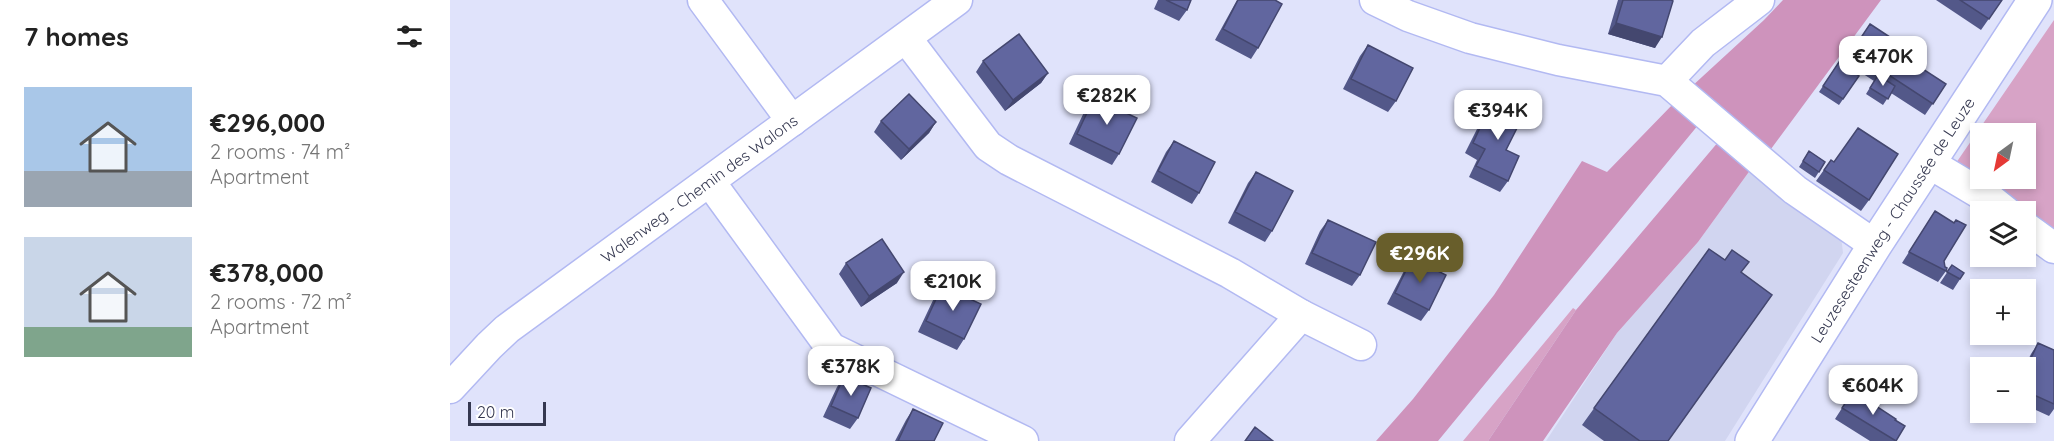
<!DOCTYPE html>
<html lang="en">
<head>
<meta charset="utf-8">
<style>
	:root { --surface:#fff; --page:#f2f2f2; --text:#222; --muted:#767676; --accent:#685e2b }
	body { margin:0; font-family:Quicksand,sans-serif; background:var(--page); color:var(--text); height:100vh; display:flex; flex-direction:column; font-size:22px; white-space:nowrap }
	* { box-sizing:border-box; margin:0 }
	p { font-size:20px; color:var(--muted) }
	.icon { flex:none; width:33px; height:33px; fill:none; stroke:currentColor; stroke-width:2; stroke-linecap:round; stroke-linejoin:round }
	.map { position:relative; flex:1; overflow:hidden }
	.details { display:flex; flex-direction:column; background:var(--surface); width:450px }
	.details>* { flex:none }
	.needle { width:39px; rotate:213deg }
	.tools { position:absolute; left:1520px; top:123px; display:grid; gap:12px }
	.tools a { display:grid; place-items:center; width:66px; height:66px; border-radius:0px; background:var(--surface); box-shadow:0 3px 9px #0003; font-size:30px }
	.scale { position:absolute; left:18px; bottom:15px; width:78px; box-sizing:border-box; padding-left:6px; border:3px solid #353850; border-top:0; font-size:16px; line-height:21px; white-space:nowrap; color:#353850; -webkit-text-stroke:4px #fff; paint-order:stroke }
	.price { position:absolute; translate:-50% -51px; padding:0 14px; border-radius:12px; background:#fff; color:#222; font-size:20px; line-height:39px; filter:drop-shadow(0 2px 3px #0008) }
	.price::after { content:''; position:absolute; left:50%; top:36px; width:18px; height:14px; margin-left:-9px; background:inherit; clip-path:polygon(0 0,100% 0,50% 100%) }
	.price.current { background:var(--accent); color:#fff }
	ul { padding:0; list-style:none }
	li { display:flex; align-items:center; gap:18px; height:150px; padding:0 24px }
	li span { display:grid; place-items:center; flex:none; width:168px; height:120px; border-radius:0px; color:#555 }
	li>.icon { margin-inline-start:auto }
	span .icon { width:72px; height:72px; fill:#fffc; stroke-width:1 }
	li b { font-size:26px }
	h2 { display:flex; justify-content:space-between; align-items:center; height:72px; padding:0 24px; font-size:26px }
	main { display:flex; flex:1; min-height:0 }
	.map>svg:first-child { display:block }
</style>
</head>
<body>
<main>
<section class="details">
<h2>7 homes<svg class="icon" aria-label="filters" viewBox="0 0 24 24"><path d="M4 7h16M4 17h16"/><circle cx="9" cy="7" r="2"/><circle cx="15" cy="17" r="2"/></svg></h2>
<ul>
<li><span style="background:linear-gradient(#a9c7e8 70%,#9aa5b1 0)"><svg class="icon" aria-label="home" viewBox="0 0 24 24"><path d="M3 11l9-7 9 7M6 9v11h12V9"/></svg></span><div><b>€296,000</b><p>2 rooms · 74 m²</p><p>Apartment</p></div></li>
<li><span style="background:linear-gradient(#c9d6e8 75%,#7fa58c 0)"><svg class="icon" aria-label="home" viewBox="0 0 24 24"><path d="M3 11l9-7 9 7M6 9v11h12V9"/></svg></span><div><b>€378,000</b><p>2 rooms · 72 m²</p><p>Apartment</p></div></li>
</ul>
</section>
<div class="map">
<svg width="1604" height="441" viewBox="0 0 1604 441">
	<rect width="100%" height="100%" fill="#e0e3fb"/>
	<path fill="#d1d5f0" d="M1301,169L1391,236L1393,253L1275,441H1096L1167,333L1248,242Z"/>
	<path fill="#d7a3c6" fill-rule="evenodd" d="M1604,20V236L1575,214V212L1571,211L1506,163ZM1530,134H1575V178H1530Z
		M1123,308L1126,310L1038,441H1013Z"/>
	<path fill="#ce93bc" d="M1333,0H1431L1318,153L1240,88L1314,20Z
		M1223,104L1249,124L988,441H926L963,399L1044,295L1132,161L1157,172Z
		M1269,141L1301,169L1248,242L1167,333L1093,441H1038L1126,310Z"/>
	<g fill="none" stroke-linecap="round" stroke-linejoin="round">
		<defs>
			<g id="minor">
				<path d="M253,0L342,121"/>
				<path d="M925,0L958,16L1020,38L1108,60L1217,81L1345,190L1425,245"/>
				<path d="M456,38L538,146L559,160L780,273L851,315"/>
				<path d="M1217,81L1253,43L1309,0"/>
				<path d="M1479,163L1541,200L1556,212"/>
				<path d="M260,182L381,348L573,441"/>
				<path d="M1575,227L1604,248"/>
				<path id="s1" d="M0,388L39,346L57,329L507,0"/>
				<path d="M740,441L851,315L911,345"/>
			</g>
			<g id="primary">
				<path id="s2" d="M1302,441L1425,245L1585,0"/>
			</g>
		</defs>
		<use href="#minor" stroke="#b2b9f2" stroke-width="33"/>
		<use href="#primary" stroke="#b2b9f2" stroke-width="36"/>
		<use href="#minor" stroke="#fff" stroke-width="30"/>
		<use href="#primary" stroke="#fff" stroke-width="33"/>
	</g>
	<path fill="#535889" d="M708,0H741L737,10L729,21L704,9Z
		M787,0H825L808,48L801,59L765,40Z
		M1168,0H1221L1205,48L1158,34Z
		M1486,0H1552L1531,30Z
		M1420,24L1442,54L1451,60L1496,84L1475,115L1441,93L1433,105L1416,94L1424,81L1395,62Z
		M918,45L946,101L938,112L893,89L910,56Z
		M533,61L598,73L591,83L555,111L526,72Z
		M1389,62L1409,76L1389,105L1369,92Z
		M644,98L669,154L662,165L619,144L636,108Z
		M1042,102L1056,150L1058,181L1050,192L1019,177L1027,160L1015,153L1035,113Z
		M431,121L486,122L479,133L451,160L424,132Z
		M724,141L749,193L742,204L701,182L716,152Z
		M1359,151L1375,162L1365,178L1349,167Z
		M1381,160L1419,200L1411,211L1366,181Z
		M806,172L822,231L815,242L778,223L798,183Z
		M1485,211L1504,223L1506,220L1494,261L1496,271L1488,282L1452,263Z
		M878,220L910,275L902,286L855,264L870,231Z
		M1259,249L1292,272L1218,441H1154L1132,425Z
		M962,258L979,310L971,321L937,304L955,269Z
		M396,263L447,283L411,307L389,274Z
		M1502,265L1514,273L1503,290L1490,283Z
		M492,286L514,339L507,350L468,332L485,296Z
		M1588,343L1604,350V409L1599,416L1575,405V368H1574L1581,354Z
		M394,376L408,418L400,429L373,417L387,387Z
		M1403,391L1446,441H1420L1385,419Z
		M463,409L484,441H445L456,420Z"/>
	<path fill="#44476f" d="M1166,23L1212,37L1205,48L1158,34Z
		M598,73L591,83L555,111L563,100Z
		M486,122L479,133L451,160L459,149Z
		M454,272L447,283L411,307L419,296Z"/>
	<path fill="#61669f" stroke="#44476f" stroke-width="1.5" d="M716,0H741L737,10Z
		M788,0H825L832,4L808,48L773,29Z
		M1173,0H1221L1223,1L1212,37L1166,23Z
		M1510,0H1552L1539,19Z
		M1420,24L1449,43L1442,54L1451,60L1453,56L1496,84L1483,104L1402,51Z
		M569,34L598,73L563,100L533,61Z
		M918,45L963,68L946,101L901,79Z
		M1389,62L1409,76L1393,99L1373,86Z
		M1428,75L1445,86L1438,99L1420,88Z
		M459,94L486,122L459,149L431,121Z
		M644,98L687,118L669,154L627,134Z
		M1042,102L1073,116L1056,150L1069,156L1058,181L1026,166L1035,149L1023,143Z
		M1408,128L1448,154L1419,200L1374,170L1381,160L1384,162Z
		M724,141L765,162L749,193L708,171Z
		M1359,151L1375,162L1369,172L1353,161Z
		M806,172L843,191L822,231L785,212Z
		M1485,211L1504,223L1506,220L1516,225L1494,261L1495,267L1497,268L1496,271L1459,252Z
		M878,220L926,242L910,275L862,253Z
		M432,239L454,272L419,296L396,263Z
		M1259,249L1275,260L1282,250L1299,262L1291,272L1322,295L1218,441H1190L1144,408Z
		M962,258L996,275L979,310L945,293Z
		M1502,265L1514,273L1510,279L1497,272Z
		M492,286L531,304L514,339L476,321Z
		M1588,343L1604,350V404L1575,391V371Z
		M394,376L421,388L408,418L381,406Z
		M1403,391L1446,419L1445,420L1455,426L1446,441L1392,408Z
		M463,409L493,423L484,441H448Z
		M805,427L823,441H795Z"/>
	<g text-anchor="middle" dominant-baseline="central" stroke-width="6" stroke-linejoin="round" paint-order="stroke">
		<g font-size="16" fill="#353850" stroke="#fff">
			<text stroke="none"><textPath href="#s1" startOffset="320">Walenweg - Chemin des Walons</textPath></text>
			<text stroke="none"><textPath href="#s2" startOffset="262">Leuzesesteenweg - Chaussée de Leuze</textPath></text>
		</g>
	</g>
</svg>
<div class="tools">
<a><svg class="needle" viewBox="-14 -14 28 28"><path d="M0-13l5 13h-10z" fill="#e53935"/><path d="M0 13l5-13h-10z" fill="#767676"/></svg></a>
<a><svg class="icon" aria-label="layers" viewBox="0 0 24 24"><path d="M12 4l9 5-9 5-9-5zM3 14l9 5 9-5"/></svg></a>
<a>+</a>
<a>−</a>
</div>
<div class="scale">20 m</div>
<b class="price" style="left:1433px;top:87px">€470K</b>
<b class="price" style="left:657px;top:126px">€282K</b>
<b class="price" style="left:1048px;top:141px">€394K</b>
<b class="price current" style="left:970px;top:284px">€296K</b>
<b class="price" style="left:503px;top:312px">€210K</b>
<b class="price" style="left:401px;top:397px">€378K</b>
<b class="price" style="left:1423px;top:416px">€604K</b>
</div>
</main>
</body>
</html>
